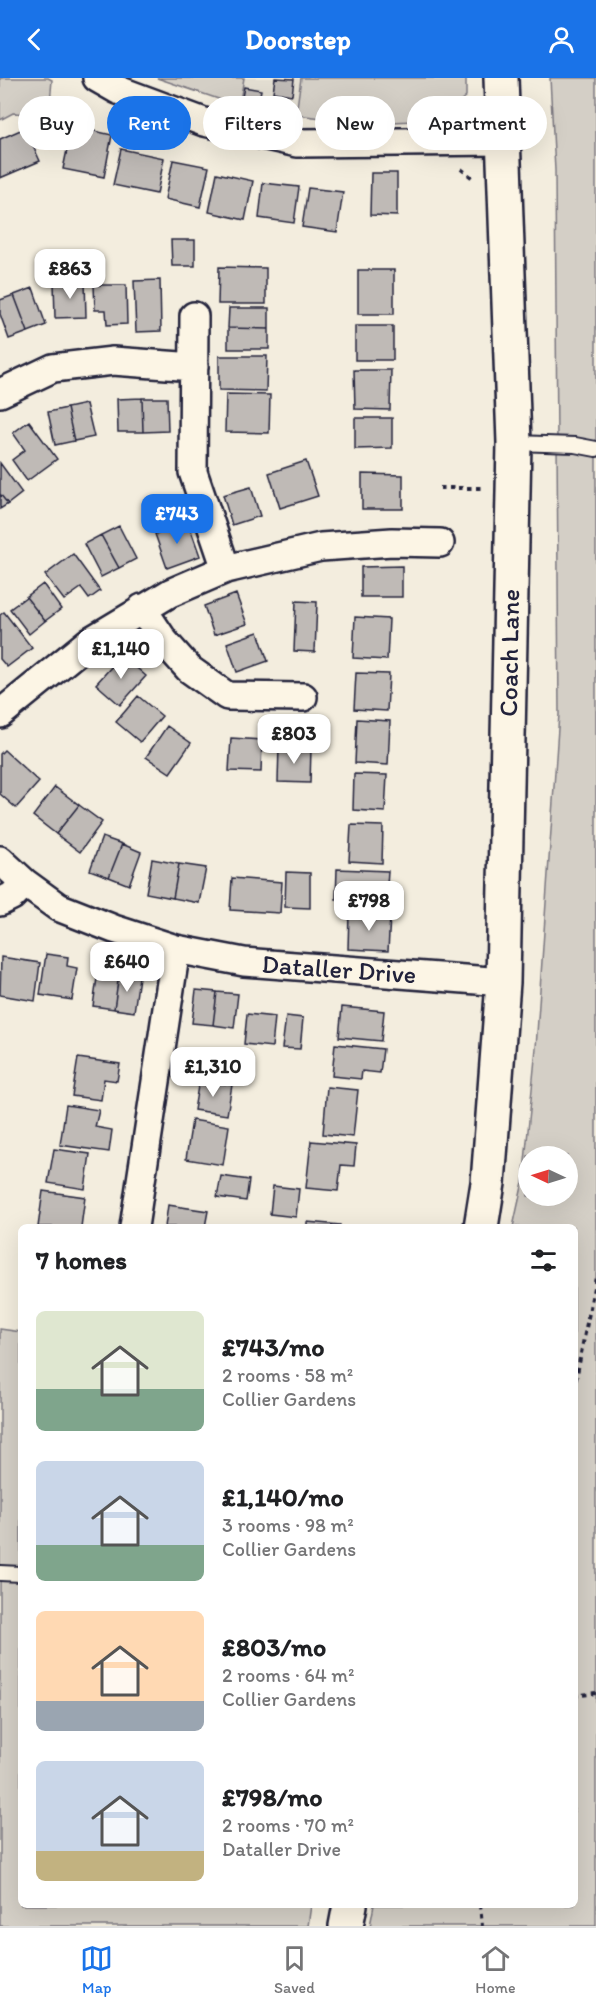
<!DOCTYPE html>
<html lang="en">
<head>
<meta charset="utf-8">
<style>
	:root { --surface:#fff; --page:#f2f2f2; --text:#202124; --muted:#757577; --line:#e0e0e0; --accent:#1a73e8 }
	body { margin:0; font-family:Itim,sans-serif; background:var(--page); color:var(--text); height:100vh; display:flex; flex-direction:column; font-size:22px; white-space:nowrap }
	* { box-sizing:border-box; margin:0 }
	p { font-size:20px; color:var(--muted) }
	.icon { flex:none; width:33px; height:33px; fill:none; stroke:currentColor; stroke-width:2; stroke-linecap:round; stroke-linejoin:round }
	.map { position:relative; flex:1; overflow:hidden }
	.panel { position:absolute; left:18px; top:1146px; width:560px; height:684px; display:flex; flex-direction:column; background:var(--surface); border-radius:9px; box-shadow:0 6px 24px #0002 }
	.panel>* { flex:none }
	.top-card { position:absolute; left:18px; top:18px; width:561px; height:54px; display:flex; gap:12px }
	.needle { width:39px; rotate:274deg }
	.tools { position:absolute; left:518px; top:1068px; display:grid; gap:12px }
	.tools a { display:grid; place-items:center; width:60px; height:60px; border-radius:50%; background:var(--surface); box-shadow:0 6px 24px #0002; font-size:30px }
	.price { position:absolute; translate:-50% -51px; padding:0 14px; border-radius:12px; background:#fff; color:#222; font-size:20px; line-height:39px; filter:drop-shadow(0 2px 3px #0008) }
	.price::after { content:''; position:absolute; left:50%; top:36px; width:18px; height:14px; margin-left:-9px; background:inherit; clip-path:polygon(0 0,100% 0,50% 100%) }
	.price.current { background:var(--accent); color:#fff }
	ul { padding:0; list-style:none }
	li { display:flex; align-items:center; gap:18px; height:150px; padding:0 18px }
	li span { display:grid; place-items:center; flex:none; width:168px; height:120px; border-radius:9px; color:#555 }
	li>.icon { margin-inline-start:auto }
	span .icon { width:72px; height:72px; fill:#fffc; stroke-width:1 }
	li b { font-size:26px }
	h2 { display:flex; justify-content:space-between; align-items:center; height:72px; padding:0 18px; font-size:26px }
	.chip { padding:0 21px; border-radius:27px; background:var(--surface); box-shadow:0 6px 24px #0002; font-size:21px; line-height:54px }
	.chip.current { background:var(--accent); color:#fff }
	header { display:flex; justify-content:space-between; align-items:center; height:78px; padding:0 18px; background:var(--accent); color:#fff; font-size:27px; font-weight:800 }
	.menu { display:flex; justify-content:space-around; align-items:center; height:84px; border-top:2px solid var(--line); background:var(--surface); font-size:16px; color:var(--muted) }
	.menu a { display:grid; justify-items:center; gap:3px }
	.menu .current { color:var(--accent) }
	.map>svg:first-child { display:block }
</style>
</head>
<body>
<header><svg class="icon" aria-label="back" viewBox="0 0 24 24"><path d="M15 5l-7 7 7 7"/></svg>Doorstep<svg class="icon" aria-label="person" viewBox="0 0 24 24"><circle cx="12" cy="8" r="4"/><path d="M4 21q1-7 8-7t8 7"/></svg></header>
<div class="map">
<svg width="596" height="1848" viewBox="0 0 596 1848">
	<rect width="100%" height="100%" fill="#f3edde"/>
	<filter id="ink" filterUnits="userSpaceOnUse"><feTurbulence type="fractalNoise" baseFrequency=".0167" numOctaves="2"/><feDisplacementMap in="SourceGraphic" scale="12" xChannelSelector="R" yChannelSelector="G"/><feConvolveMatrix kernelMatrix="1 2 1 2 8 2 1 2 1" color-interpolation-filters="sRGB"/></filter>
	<g filter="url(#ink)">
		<path fill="#e3ded2" d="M244,0H301L296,37L239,28Z"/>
		<path fill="#d4cfc6" stroke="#7b7880" stroke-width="1.5" fill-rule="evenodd" d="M0,0H48L52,2L49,37L13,35L0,42Z
			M157,0H244L239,28Z
			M301,0H466V18L438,42L368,45L296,37Z
			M550,0H596V1848H370L374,1827H574V1149H513L523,1104L536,970L559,636L555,92ZM528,1078H567V1118H528Z
			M0,1251L21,1254V1827H311L308,1848H0Z"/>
		<path fill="#bfbab6" stroke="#22223b" stroke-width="1.5" d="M275,0L294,1L292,17L273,14Z
			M244,9L261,12L258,27L241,24Z
			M72,48L112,57L104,99L63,91Z
			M25,50L40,83L0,100V61Z
			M121,71L164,80L157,116L113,107Z
			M173,82L209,89L200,129L165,121Z
			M217,95L253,103L245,142L209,134Z
			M371,95H397V138L370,137Z
			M263,105L299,109L294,145L259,140Z
			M308,110L343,114L337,154L302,149Z
			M171,162H195V188H172Z
			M219,189L266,190V226H218Z
			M358,192H394V236H358Z
			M160,202L161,253L136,254L134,203Z
			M85,203L86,239L55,240L54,204Z
			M94,207H126L127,246L107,247L106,232H95Z
			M33,210L46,247L28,254L14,217Z
			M14,217L28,254L9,261L0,236V222Z
			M229,230H269V251L228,250Z
			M355,248H393V282H355Z
			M228,250L269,251V271H228Z
			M219,278H267L266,313L219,312Z
			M354,292H391L390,332L355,331Z
			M226,316L270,317L269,355L225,354Z
			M142,320H167L168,353L143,354Z
			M142,320L143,354H118L117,321Z
			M86,326L94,359L74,363L67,330Z
			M67,330L74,363L55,367L48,334Z
			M355,340H392V370L355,371Z
			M29,343L57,381L27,403L12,382L25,372L13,355Z
			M306,383L318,418L280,430L269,395Z
			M0,385L22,415L8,426L0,416Z
			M362,396L403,397V431H362Z
			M251,409L260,438L232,447L223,417Z
			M0,416L8,426L0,431Z
			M188,444L200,478L167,490L155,456Z
			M119,448L136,481L119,490L101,457Z
			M101,457L119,490L101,499L84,466Z
			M73,476L100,513L89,521L81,510L64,522L45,497Z
			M402,488V519H361V489Z
			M43,506L61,531L45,543L26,519Z
			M236,516L247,546L214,557L204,528Z
			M26,519L45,543L29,556L10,531Z
			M296,523L317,524L315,574L294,573Z
			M4,534L32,570L7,589L0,581V537Z
			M355,539L389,541L387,582L353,580Z
			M258,554L268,583L237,594L227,565Z
			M122,577L146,598L120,627L96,606Z
			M356,595L389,596L387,633L354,631Z
			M138,618L162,638L140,664L116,644Z
			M357,641L390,643L388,687L355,685Z
			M167,648L191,665L170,695L146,679Z
			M231,660L262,662L261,694L229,693Z
			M279,668L311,670L310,705L278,704Z
			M4,672L39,704L16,730L0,716V676Z
			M354,696L387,697L385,734L353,732Z
			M55,709L79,727L56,756L33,738Z
			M79,727L102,744L80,774L56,756Z
			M351,747L383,748L382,785L349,783Z
			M102,759L122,766L109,799L90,792Z
			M122,766L141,774L129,807L109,799Z
			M152,781L179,786L173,820L146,815Z
			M179,786L206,790L199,825L173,820Z
			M337,791L388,793L386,823L336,821Z
			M286,794L310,795V830L285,829Z
			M232,800L282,804L280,835L230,832Z
			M349,835L390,838L388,873L348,871Z
			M46,876L68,879L67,888L77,890L72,922L40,917Z
			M1,879L40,885L35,923L0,917Z
			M98,893L119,896L114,931L93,928Z
			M119,896L139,899L134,934L114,931Z
			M196,912L217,914L213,947L192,945Z
			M217,914L238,916L234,950L213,947Z
			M342,929L384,933L381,963L339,959Z
			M247,936L275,939L272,969L244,966Z
			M286,938L303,940L300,971L282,970Z
			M335,966L383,971L380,995L362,993L361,1001L332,998Z
			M210,979L239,984L236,1003L207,999Z
			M78,980L120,986L117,1003L104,1001L101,1022L72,1018Z
			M199,1002L232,1007L227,1037L194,1032Z
			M327,1009L358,1012L353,1059L323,1056Z
			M66,1027L99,1032L95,1049L112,1052L109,1074L60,1067Z
			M192,1042L229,1048L223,1087L186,1081Z
			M311,1063L356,1067L354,1088L341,1087L338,1113L306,1110Z
			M54,1071L90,1076L85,1111L48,1105Z
			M221,1098L249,1102L246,1123L217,1119Z
			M273,1108L299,1111L296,1139L270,1136Z
			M43,1113L85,1119L81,1149H38Z
			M168,1127L208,1133L205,1149H165Z
			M307,1144L340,1147V1149H307Z"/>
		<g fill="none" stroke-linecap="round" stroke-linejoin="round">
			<defs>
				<path id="lane" d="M515,365L575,367L596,371
					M0,1495L21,1496"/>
				<path id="street" d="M97,0L118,12L204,44L297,65L505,63
					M194,238L193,394L226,491
					M0,315L53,290L113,283L194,289
					M142,530L164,563L189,591L227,618L303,619
					M0,636L90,563L170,515L226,491L321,469L392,464L440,465
					M0,782L25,805L58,829L114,851L176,871L244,884L503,904
					M0,824L12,818L25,805
					M134,1149L176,871"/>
				<path id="secondary" d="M481,1149L488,1105L503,904L514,365L501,0
					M346,1848L350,1827"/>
			</defs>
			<use href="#lane" stroke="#22223b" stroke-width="18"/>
			<use href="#street" stroke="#22223b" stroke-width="32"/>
			<use href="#secondary" stroke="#22223b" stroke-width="38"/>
			<path stroke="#22223b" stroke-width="4" stroke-dasharray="4.5 4.5" stroke-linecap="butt" d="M460,36L471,23
				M461,91L474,101
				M440,410H484
				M574,1311L596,1199
				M574,1618L596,1615
				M480,1827L482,1848"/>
			<use href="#lane" stroke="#fcf5e5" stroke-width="14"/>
			<use href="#street" stroke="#fcf5e5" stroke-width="27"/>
			<use href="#secondary" stroke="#fcf5e5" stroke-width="33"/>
		</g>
	</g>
	<g text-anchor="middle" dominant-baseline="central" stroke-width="5" stroke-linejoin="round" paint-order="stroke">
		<g font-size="26" fill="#22223b" stroke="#fcf5e5">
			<text transform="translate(509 575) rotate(-89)">Coach Lane</text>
			<text transform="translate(339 891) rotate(4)">Dataller Drive</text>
		</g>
	</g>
</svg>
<div class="tools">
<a><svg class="needle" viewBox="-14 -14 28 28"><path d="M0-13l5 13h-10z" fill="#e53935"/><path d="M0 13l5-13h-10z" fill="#757577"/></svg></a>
</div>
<b class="price" style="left:70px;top:222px">£863</b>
<b class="price current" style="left:177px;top:467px">£743</b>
<b class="price" style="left:121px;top:602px">£1,140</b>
<b class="price" style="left:294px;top:687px">£803</b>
<b class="price" style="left:369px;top:854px">£798</b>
<b class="price" style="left:127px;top:915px">£640</b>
<b class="price" style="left:213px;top:1020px">£1,310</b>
<div class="top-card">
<a class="chip">Buy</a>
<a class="chip current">Rent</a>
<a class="chip">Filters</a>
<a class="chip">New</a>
<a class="chip">Apartment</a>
</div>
<section class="panel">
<h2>7 homes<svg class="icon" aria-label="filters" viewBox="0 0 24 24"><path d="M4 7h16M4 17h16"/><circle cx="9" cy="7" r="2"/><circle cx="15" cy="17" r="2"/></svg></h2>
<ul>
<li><span style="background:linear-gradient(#dfe7d0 65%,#7fa58c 0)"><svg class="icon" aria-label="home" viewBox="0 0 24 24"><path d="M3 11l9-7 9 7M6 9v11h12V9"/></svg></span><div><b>£743/mo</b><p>2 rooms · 58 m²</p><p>Collier Gardens</p></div></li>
<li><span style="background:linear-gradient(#c9d6e8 70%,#7fa58c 0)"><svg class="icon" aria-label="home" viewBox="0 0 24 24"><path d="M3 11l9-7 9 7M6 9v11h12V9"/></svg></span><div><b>£1,140/mo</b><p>3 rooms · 98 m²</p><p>Collier Gardens</p></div></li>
<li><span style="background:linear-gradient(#ffd9b3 75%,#9aa5b1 0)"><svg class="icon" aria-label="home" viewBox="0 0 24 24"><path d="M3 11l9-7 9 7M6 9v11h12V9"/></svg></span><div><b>£803/mo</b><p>2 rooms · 64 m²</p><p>Collier Gardens</p></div></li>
<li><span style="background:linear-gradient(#c9d6e8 75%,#c2b280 0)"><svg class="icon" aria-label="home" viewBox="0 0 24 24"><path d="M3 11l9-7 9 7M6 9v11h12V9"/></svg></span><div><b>£798/mo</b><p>2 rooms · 70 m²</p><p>Dataller Drive</p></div></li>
</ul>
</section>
</div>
<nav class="menu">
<a class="current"><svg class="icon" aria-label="map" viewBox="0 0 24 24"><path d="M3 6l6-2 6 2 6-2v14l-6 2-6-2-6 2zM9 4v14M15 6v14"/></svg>Map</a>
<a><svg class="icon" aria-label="saved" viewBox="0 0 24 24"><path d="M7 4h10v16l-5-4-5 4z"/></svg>Saved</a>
<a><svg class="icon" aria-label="home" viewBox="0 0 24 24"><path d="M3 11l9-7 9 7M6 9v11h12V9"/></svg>Home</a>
</nav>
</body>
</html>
